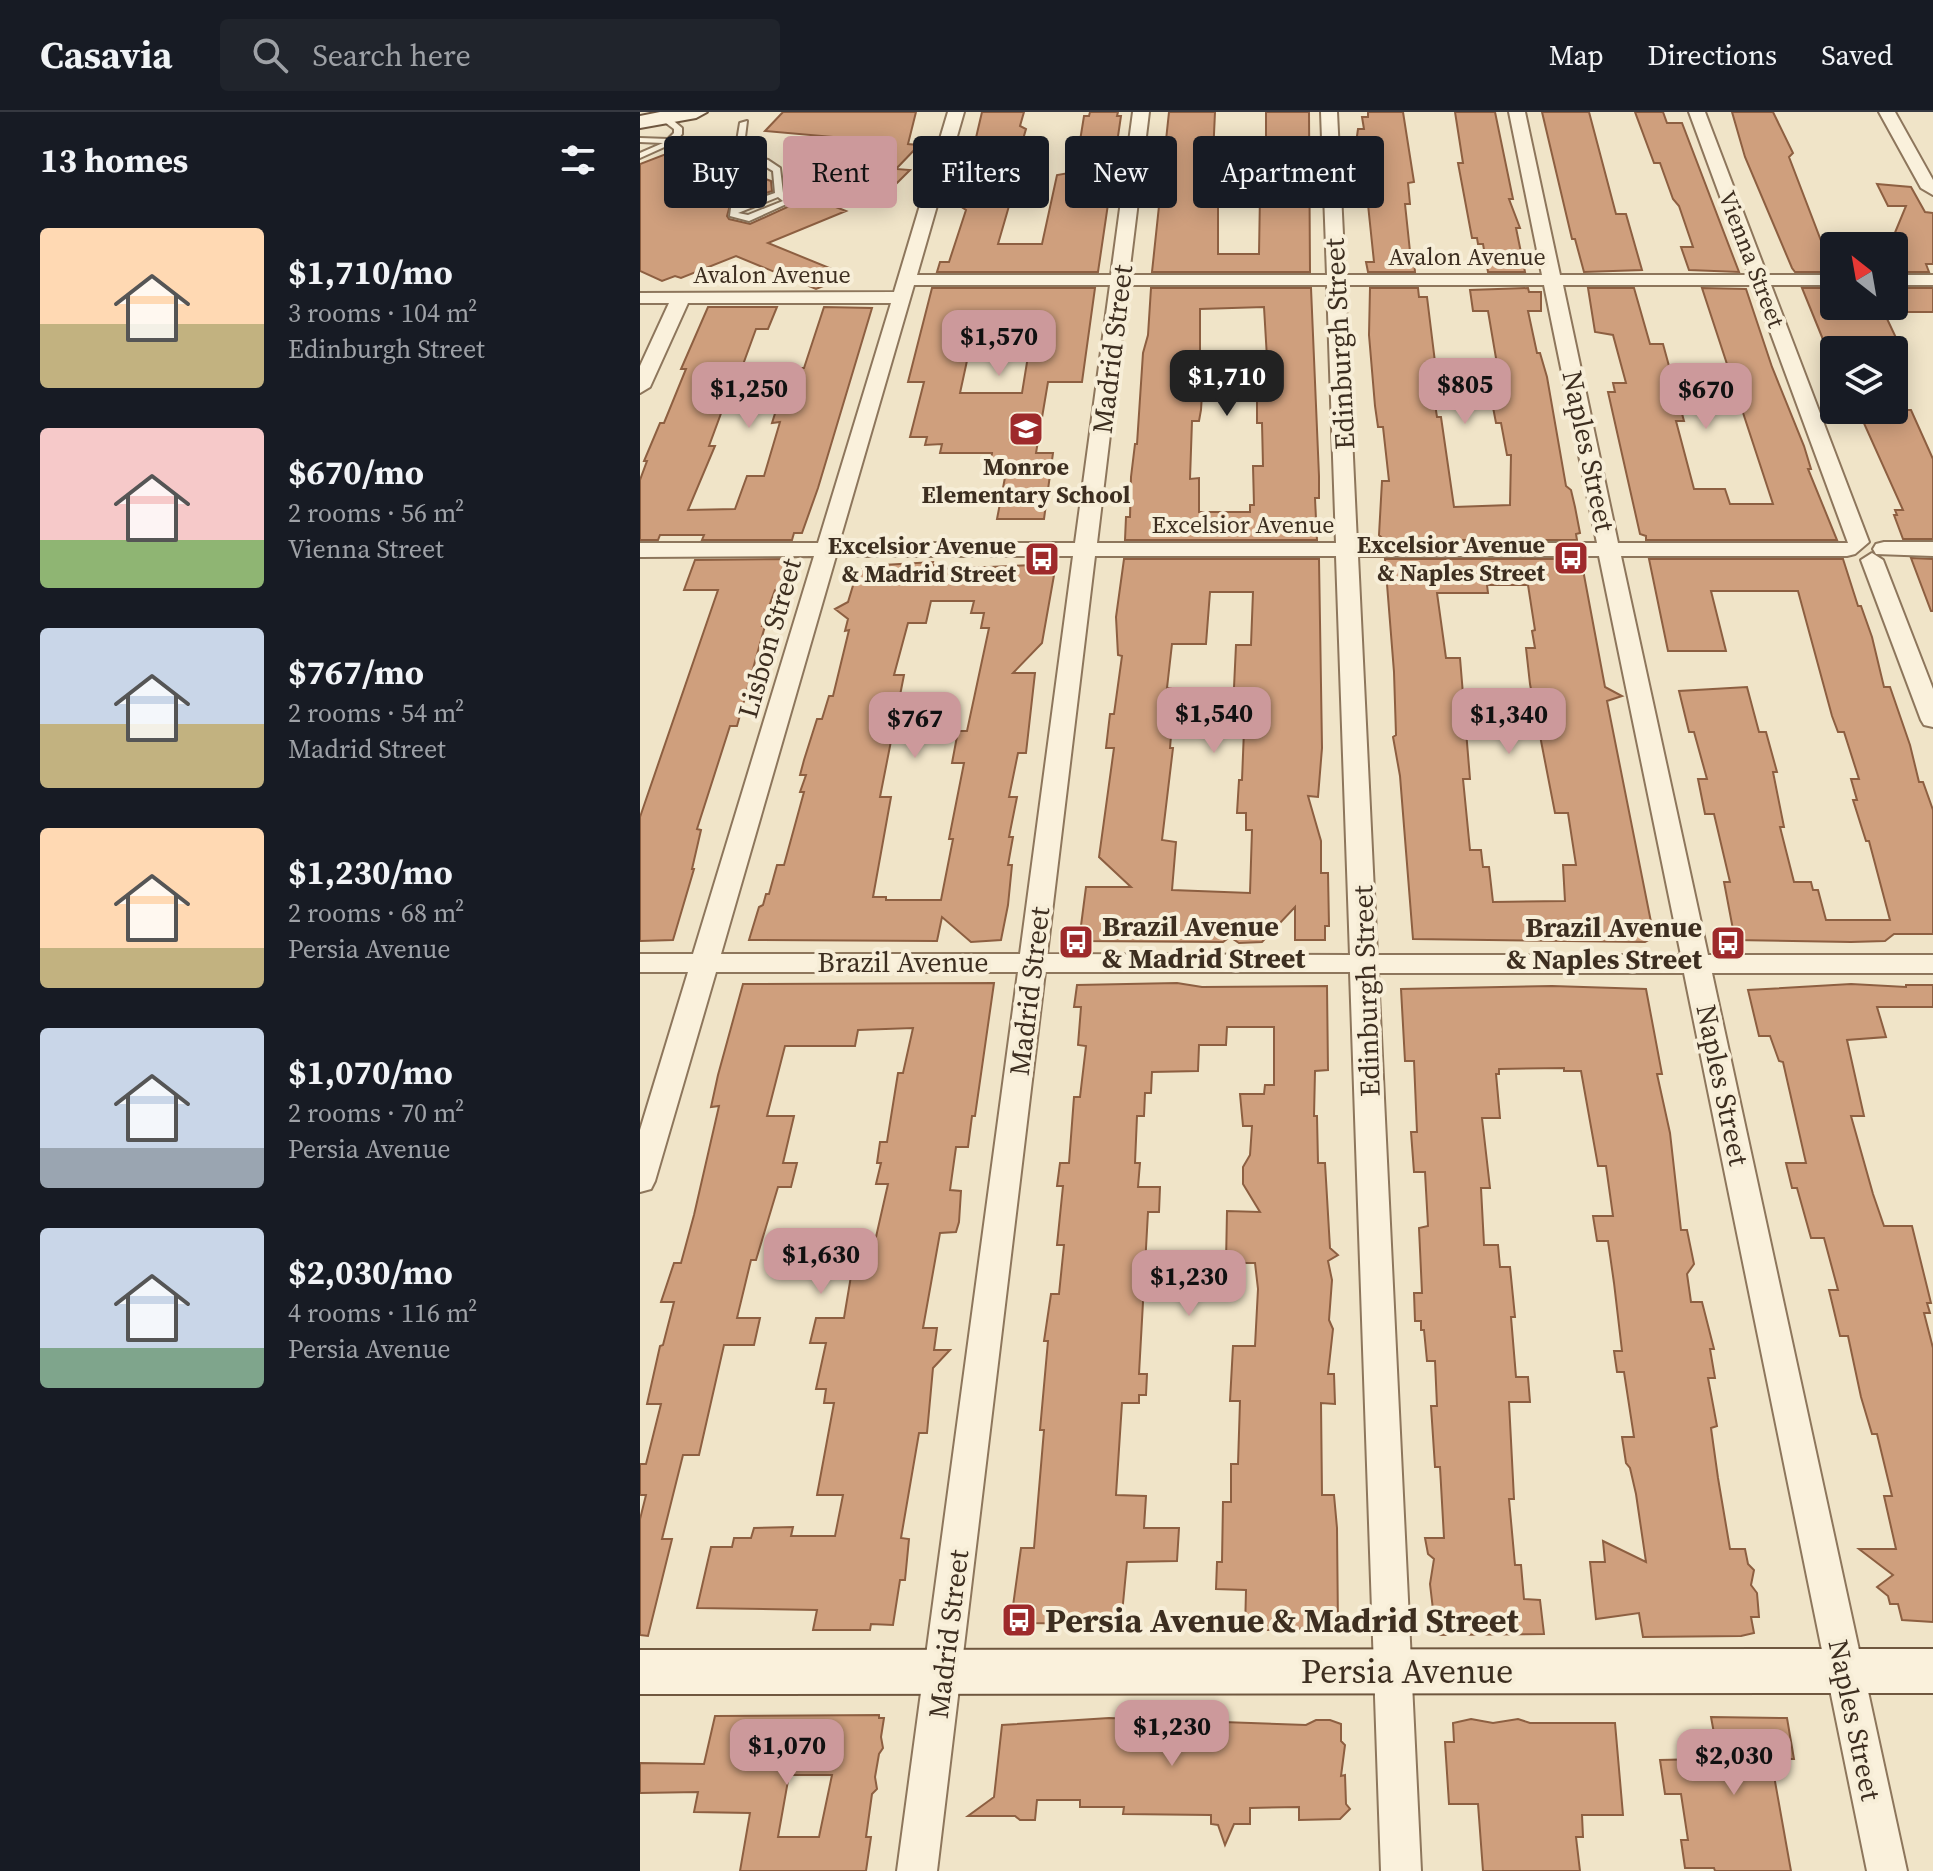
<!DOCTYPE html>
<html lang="en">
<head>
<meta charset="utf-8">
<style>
	:root { --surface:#171b24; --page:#20242c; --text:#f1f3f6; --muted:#9ea1a6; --line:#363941; --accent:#cc999b }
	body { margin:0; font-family:"Source Serif 4",serif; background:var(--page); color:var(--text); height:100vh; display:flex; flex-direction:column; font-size:30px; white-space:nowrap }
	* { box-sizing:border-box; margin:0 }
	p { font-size:26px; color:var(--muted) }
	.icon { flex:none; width:44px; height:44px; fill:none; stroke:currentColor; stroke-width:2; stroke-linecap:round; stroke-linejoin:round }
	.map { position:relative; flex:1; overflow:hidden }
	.sheet { display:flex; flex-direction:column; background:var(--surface); width:640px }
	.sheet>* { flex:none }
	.guide { position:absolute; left:24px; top:24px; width:760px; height:72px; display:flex; gap:16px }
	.needle { width:52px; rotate:329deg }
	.buttons { position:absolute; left:1180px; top:120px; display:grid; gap:16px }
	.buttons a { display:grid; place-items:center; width:88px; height:88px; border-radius:8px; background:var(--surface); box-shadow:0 4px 20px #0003; font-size:40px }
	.price { position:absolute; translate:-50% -68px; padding:0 18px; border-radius:16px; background:var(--accent); color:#111; font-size:26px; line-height:52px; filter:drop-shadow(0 2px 4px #0008) }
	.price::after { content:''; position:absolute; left:50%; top:48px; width:24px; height:18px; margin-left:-12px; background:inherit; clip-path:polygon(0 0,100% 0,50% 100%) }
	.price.active { background:#222; color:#fff }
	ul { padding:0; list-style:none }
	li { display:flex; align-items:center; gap:24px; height:200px; padding:0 40px }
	li span { display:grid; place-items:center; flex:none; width:224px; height:160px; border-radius:8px; color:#555 }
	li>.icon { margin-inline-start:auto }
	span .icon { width:96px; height:96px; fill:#fffc; stroke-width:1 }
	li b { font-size:34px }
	h2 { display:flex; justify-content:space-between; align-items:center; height:96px; padding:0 40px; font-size:34px }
	.chip { padding:0 28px; border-radius:8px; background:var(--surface); box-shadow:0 4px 20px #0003; font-size:28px; line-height:72px }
	.chip.active { background:var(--accent); color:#111 }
	header { display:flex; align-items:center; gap:48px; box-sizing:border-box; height:112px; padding:0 40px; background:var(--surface); border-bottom:2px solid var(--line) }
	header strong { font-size:38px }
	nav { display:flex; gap:44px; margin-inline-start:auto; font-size:28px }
	.search { width:560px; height:72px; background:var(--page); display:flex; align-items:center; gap:20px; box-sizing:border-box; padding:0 28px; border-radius:8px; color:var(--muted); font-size:30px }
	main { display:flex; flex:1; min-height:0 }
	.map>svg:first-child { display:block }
</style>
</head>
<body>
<header>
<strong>Casavia</strong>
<div class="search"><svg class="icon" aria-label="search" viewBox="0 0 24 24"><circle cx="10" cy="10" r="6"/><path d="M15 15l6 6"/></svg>Search here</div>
<nav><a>Map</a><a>Directions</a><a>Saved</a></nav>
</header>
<main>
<section class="sheet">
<h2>13 homes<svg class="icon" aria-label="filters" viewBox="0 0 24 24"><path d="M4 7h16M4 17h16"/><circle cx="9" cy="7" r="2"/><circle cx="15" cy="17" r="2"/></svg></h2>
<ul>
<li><span style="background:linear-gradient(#ffd9b3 60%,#c2b280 0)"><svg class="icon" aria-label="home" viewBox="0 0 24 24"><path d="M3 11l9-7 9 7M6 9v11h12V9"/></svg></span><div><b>$1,710/mo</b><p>3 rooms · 104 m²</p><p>Edinburgh Street</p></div></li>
<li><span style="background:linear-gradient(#f6c9c9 70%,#8fb573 0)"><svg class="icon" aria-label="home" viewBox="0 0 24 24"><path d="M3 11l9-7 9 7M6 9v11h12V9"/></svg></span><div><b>$670/mo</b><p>2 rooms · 56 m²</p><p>Vienna Street</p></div></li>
<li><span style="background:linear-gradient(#c9d6e8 60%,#c2b280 0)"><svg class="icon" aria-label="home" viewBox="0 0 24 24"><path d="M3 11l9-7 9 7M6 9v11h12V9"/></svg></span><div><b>$767/mo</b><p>2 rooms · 54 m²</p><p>Madrid Street</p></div></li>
<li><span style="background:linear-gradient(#ffd9b3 75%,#c2b280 0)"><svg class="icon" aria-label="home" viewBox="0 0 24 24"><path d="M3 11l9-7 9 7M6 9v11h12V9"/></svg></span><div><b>$1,230/mo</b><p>2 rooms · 68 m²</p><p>Persia Avenue</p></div></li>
<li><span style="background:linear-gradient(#c9d6e8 75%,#9aa5b1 0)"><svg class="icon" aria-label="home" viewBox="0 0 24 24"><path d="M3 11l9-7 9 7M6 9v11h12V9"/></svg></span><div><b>$1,070/mo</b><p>2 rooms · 70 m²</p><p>Persia Avenue</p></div></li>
<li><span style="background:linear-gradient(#c9d6e8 75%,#7fa58c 0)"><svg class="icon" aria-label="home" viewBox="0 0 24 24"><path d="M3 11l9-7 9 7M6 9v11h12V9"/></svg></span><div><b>$2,030/mo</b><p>4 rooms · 116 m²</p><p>Persia Avenue</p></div></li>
</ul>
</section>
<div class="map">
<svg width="1293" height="1759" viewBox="0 0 1293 1759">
	<rect width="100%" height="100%" fill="#f0e4c8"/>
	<path fill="#cf9f7d" stroke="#8d5f41" stroke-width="2" fill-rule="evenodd" d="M143,0H276L268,32L279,33L256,57L270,58L251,77H235L230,82L156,39L193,25L125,19Z
		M342,0H384L380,14L386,17L379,41H381L378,63L358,132H402L417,63L435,60L444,4H449L450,0H478L477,4H481L458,160H297L300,150H309L326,98L320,94Z
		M529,0H575L572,66L573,88H578V142H619L620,82H626V0H669L670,160H512Z
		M728,0H763L774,70L768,71L770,92H765L771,149H774L775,160H728L726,150H734L727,83H722L717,24L718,17H724L722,5H728Z
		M815,0H855L873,87H869L880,116H876L885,160H848L843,132H838L837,126H832L818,51H823Z
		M902,0H949L976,102H986L1002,158L944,160L935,127H932Z
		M995,0H1023L1027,11H1042L1099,160L1049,158L1041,135H1053L1039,94L1033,87L1020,51H1014Z
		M1092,0H1133L1153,41L1149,45L1193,160H1155L1152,156L1105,45Z
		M26,42L84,66L104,59L131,69L132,79L90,93L87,104L89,107L110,112L154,92L156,88L145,75L206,99L128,131L209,164L176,177L96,144L41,166L35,164L22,169L0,159V52Z
		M1237,72L1271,75L1285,100L1293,101V152H1286L1289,160H1254V123L1266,94H1248Z
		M292,176H455L442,270H408L396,341H413L404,407H357L368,350H351L352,341H300L302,332L285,333L287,325H270L284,270H268ZM333,221H383L379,238H389L382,281H320Z
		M511,176H671L679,364V386H675L677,428H485L486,405H490L491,365L495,332H497L503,241L508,223ZM624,195L629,280L617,281V311H622L623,354H613L614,393H610V400H559V366L550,367L552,309H559L561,298L564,251H560V197Z
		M730,176H778L779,185H787L795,250H786L791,292H795L797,305H801L814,395L870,393L871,343H867L861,311H856L852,290H859L853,252H857L848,199H833L830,178L888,176L889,180H901V199H888L897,241H900L907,265L926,374L931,378L935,395L940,421L936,422L937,428H744L739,423L742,369H749L743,315H738L735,294L729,223Z
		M948,176H994L1010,232H1023L1044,309H1036L1054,377H1085L1090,392H1133L1062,176L1106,177L1132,255L1164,334L1171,357H1168L1197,428H1006V424L1000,422L968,280H975L973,271H986L973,223L955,220Z
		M1162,176H1194V194H1241L1258,230H1249L1253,238H1194L1193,252Z
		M1254,176H1293V200H1254Z
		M68,195H137L128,217H116L97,269H93L69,334H75L48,398L95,397L107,364H124L140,310L132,311L145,270H156L160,256H164L184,195L232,196L178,376L162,421H154L152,428H62L64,423H20L18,428H0V368L7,349H4L20,311H24L46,257H41Z
		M1218,298H1271L1293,347V427H1263L1254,403H1257L1255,398H1263Z
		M1271,446L1293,447V499H1291Z
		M148,447L142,475L135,478L122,514H125L97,614H90L57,717L61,718L52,757H54L33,828L0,829V705L78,478H44L55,448Z
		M484,447H679L682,636L678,685L668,684L681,729V761H688L689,814H685V828H655V795L622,830L599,831L590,825L583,830L439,829L446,775H491L459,745L474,636H466L470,602H474L482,544L478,543L476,505ZM570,480H613L611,533H596L592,618H604L602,668H599L597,701H606V718H612L610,781L532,778L536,730L522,728L533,636H530L535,576H527L532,532H566Z
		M745,447H941L965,575L982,584L967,589L1014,825L1005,830L773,827L760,664L753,625L756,623L754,560ZM847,473H888L895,518L892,519L895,536H886L890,572L915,701H928L936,753H923L925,789L853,790L849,755H843L841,738H830L823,667H830L820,546H806L797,481H848Z
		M1009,447H1203L1218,494H1221L1232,525L1244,575H1250L1270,633L1279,670H1283L1293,698V822H1254L1245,829L1211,830L1095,828L1084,770H1090L1074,702H1065L1058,667H1067L1054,620H1049L1039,579L1107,575L1119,620H1126L1137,660H1133L1144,715H1140L1154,770H1171L1173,778H1178L1186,808H1250L1229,729H1226L1213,688H1217L1211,667H1219L1204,620H1198L1192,604L1158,479H1071L1086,539H1028Z
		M293,450L292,453H302L301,457L416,452L402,531L373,561H395L386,641H378L369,685H377L369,725H373L368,753H372L368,793L361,828L331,830L302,805L297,829L109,828L119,795L123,793L126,782H129L137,753H144L164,680H160L166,663H160L164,648L177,607H182L189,584H193L209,518L205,519L208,507L195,497L208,490L218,457H225L226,454ZM291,489H334L331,501H344L341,516H349L327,619H318L312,651H324L309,727H313L301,788H246V785H233L251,685H240L264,563H254L268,511H286Z
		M354,871L335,1004H332L328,1035H316L310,1078L321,1079L319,1110L316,1120L300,1121L283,1216H297L294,1238H310L293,1256L287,1321H279L261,1426L269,1427L265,1468H260L253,1513L231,1512L230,1518H173L177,1498L57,1496L71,1435H92L94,1426H111L114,1416L153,1415L151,1424H195L203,1383H177L194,1291H184L186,1277H176L186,1231H170L176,1206H204L214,1146H200L204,1125H236L248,1072H236L241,1051H237L240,1030H247L258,961H263L273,916L218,918L215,934H145L127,1004H154L143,1051H157L151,1075H138L116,1148H111L97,1206H120L114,1233H84L59,1343H43L22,1427H32L8,1524L0,1523V1407L6,1383H0V1352H6L21,1292H7L20,1234L23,1233L34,1190H21L34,1151H41L54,1103L79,994L71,995L78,963L103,872Z
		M537,871L562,875L687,874L688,958L675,959L674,1004H677L678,1051H685L690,1136L698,1143L688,1149L692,1168L689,1208L693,1217L688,1262H694L695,1292L681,1291L682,1383H694L697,1416L698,1515L605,1519L606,1478L576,1477L577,1450H582L583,1390H591V1352H598L600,1289H590L593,1234H615L618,1177L615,1151H586L587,1099L620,1100L603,1072V1055L610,1043L612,1014H603L600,982H624L625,973H634V915H587L586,933H559L558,959L512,960L511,981H505L504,1004H497L495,1051H500L498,1075H520L519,1100H508L499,1262H507L506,1283H499V1291H482L476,1383L506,1384L504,1416H539L537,1449L487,1450L481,1512L376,1511L372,1501L381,1436H394L404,1318H400L408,1229H404L411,1182H419L424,1133H417L423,1074H417L420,1051H429L434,985H440L446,934L438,933L441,895H434L437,873Z
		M1211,872L1266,875V873H1293V895H1237L1246,925L1207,928L1224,1004H1211L1233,1082L1244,1114H1272L1291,1191H1287L1290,1201H1284L1293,1236V1510L1262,1508L1258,1492H1250L1248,1484L1237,1475L1253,1463L1219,1437H1256L1244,1384H1252L1237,1322H1232L1221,1285L1208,1224H1200L1189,1178H1198L1184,1126H1171L1157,1076H1152L1146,1051H1166L1143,950L1139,949L1130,924H1119L1108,878Z
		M912,874L1006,877L1022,962H1017L1030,1021L1041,1118H1047L1054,1152L1047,1162L1051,1190H1062L1074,1237H1070L1075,1266H1068L1077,1314L1071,1316L1078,1366L1090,1437H1105L1108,1452L1114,1458L1111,1473L1117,1481L1119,1505H1111L1114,1521L1101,1524L1003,1525L999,1501L956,1507L950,1450H965L963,1429L1006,1450L996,1382L990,1356L986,1351L982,1325H994L984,1260H977L974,1239H982L974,1171L968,1129H957L953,1104H973L966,1054H958L941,959H924V956L859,957V962H856L860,1006H842L850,1076H841L844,1133H858L860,1155H870L875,1205H871L876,1265H888L890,1290H869L874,1387H869L875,1453H881L884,1487L900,1488L904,1522L796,1523L790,1472L794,1447L788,1442L785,1426H804L800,1355H795L791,1294H797L795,1249H787L784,1218H781V1209H775L774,1181H782L779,1116L788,1114L785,1060H774L771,1020H777L774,949H765L761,877Z
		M239,1603V1606H244L241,1625L243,1636L239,1642L235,1665L237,1677L232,1682L226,1725H231L226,1759H100L110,1701L54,1700L58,1680L0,1681V1651L64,1652L75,1604ZM149,1663H192L179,1725H138Z
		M1071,1605L1147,1606L1154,1647H1131L1151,1759H1075L1074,1756H1045L1041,1728H1048L1041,1682H1025L1020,1648L1063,1647L1061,1632H1076Z
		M469,1606L666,1613L676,1608H690L701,1612V1629L705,1633L701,1664L705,1663L706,1692L710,1697L700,1707L659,1708V1695L610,1696V1712H594L585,1733L578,1713L571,1712V1703L483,1702L484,1695H440V1688H397L395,1708H380L375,1704H328L354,1685L362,1613Z
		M831,1607L853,1611L878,1607L890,1611H975L983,1703H942L943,1725H936L940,1759H843L838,1692H809L805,1630H814L813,1611Z"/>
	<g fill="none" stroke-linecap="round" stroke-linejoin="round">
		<defs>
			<path id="lane" d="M22,4H28L42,16V22L36,29L95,41L100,11L107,9L103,41L128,48L140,56L143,81L153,89L109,109L90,104L91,96L135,81L133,59L116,49L85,45L80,52L93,61L86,63L71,53L78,44L31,32L0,46V41L23,31L0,30V26L28,27L34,21V17L22,8ZM138,85L143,89L108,103L98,101Z"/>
			<path id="street" d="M308,0H324L277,163H471L493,0H509L489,163H687L681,0H697L705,163H902L869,0H885L920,163H1109L1049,0H1065L1127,163H1194V173H1131L1229,430L1215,442L1207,444H981L1068,843H1293V861H1072L1267,1759H1227L1044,861H738L781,1759H741L710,860H405L297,1759H257L378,860H76L15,1069L11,1077L0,1080V1018L48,860H0V842H53L174,444L0,445V431H178L251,191H48L10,275L0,281V254L29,191H0V181L254,180ZM274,173H470L435,431H199ZM488,173H687L696,431H457ZM705,173H904L957,431H717ZM923,173H1113L1208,431H978ZM196,444H433L380,842H81ZM455,444H696L710,843L407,842ZM718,444H959L1041,843H737Z
				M1239,0H1255L1293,68V83L1281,76Z
				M1254,163H1293V173H1254Z
				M1244,430H1293V444L1236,442L1233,437L1236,432Z
				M1232,441L1243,448L1293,577V615L1284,613L1281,608L1221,448Z"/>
			<path id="secondary" d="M20,0H67L56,6L0,16V4Z
				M1293,1537V1581L0,1582V1538Z"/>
		</defs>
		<use href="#lane" stroke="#8d765c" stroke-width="4"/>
		<use href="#street" stroke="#8d765c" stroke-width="4"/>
		<use href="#secondary" stroke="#6f573f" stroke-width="4"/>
		<use href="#lane" fill="#faf1dc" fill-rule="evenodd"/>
		<use href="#street" fill="#faf1dc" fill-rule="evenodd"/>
		<use href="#secondary" fill="#faf1dc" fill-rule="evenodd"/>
	</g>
	<defs>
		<symbol id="school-square" viewBox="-11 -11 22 22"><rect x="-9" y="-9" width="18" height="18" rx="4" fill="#9e2a2b" stroke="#f7eed8"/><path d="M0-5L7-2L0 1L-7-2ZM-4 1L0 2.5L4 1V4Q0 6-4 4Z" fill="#fff"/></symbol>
		<symbol id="bus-square" viewBox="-11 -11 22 22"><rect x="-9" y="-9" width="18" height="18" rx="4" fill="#9e2a2b" stroke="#f7eed8"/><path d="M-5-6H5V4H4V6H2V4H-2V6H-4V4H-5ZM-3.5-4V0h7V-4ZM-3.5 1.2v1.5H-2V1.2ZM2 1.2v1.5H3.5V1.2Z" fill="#fff"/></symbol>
	</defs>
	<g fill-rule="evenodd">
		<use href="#school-square" x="366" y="297" width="40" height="40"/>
		<use href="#bus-square" x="911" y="426" width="40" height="40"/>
		<use href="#bus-square" x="382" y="427" width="40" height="40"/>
		<use href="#bus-square" x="416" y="810" width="40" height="40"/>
		<use href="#bus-square" x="1068" y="811" width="40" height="40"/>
		<use href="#bus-square" x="359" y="1488" width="40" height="40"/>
	</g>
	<g text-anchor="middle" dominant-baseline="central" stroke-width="8" stroke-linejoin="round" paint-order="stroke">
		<g font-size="24" fill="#3d2e20" stroke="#f7eed8">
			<text x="827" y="144">Avalon Avenue</text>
			<text transform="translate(1112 147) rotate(69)">Vienna Street</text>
			<text x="132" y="162">Avalon Avenue</text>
			<text x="603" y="412">Excelsior Avenue</text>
		</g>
		<g font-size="24" font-weight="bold" fill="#3d2e20" stroke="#f7eed8" text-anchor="end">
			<text x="386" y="354" text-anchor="middle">Monroe<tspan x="386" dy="28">Elementary School</tspan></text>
			<text x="905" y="432">Excelsior Avenue<tspan x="905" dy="28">&amp; Naples Street</tspan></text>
			<text x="376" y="433">Excelsior Avenue<tspan x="376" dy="28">&amp; Madrid Street</tspan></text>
		</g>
		<g font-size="28" fill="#3d2e20" stroke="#f7eed8">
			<text transform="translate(699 232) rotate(-93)">Edinburgh Street</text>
			<text transform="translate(472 237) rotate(-83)">Madrid Street</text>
			<text transform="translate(949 339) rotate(78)">Naples Street</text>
			<text transform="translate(129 526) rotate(-74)">Lisbon Street</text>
			<text x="263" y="850">Brazil Avenue</text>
			<text transform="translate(389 879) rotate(-83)">Madrid Street</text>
			<text transform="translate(726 879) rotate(-92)">Edinburgh Street</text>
			<text transform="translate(1083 973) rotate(78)">Naples Street</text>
			<text transform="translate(308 1522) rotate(-83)">Madrid Street</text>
			<text transform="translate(1215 1608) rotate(78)">Naples Street</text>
		</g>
		<g font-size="28" font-weight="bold" fill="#3d2e20" stroke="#f7eed8" text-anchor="start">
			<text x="462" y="814">Brazil Avenue<tspan x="462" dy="32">&amp; Madrid Street</tspan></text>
			<text x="1062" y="815" text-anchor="end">Brazil Avenue<tspan x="1062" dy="32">&amp; Naples Street</tspan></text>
		</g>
		<g font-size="34" font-weight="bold" fill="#3d2e20" stroke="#f7eed8" text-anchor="start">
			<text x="405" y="1508">Persia Avenue &amp; Madrid Street</text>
		</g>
		<g font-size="34" fill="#3d2e20" stroke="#f7eed8">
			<text x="767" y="1559">Persia Avenue</text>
		</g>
	</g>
</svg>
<div class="buttons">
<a><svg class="needle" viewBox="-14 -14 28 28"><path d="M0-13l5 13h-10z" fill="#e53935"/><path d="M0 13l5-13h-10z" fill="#9ea1a6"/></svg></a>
<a><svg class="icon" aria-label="layers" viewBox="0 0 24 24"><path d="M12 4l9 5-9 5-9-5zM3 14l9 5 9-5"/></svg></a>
</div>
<b class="price" style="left:359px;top:266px">$1,570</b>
<b class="price active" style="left:587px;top:306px">$1,710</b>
<b class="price" style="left:825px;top:314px">$805</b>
<b class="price" style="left:109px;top:318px">$1,250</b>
<b class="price" style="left:1066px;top:319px">$670</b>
<b class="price" style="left:574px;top:643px">$1,540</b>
<b class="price" style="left:869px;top:644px">$1,340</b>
<b class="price" style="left:275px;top:648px">$767</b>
<b class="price" style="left:181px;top:1184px">$1,630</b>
<b class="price" style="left:549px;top:1206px">$1,230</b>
<b class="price" style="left:532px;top:1656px">$1,230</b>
<b class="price" style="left:147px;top:1675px">$1,070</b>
<b class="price" style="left:1094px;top:1685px">$2,030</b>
<div class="guide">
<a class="chip">Buy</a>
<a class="chip active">Rent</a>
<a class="chip">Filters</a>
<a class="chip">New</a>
<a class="chip">Apartment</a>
</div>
</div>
</main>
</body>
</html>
